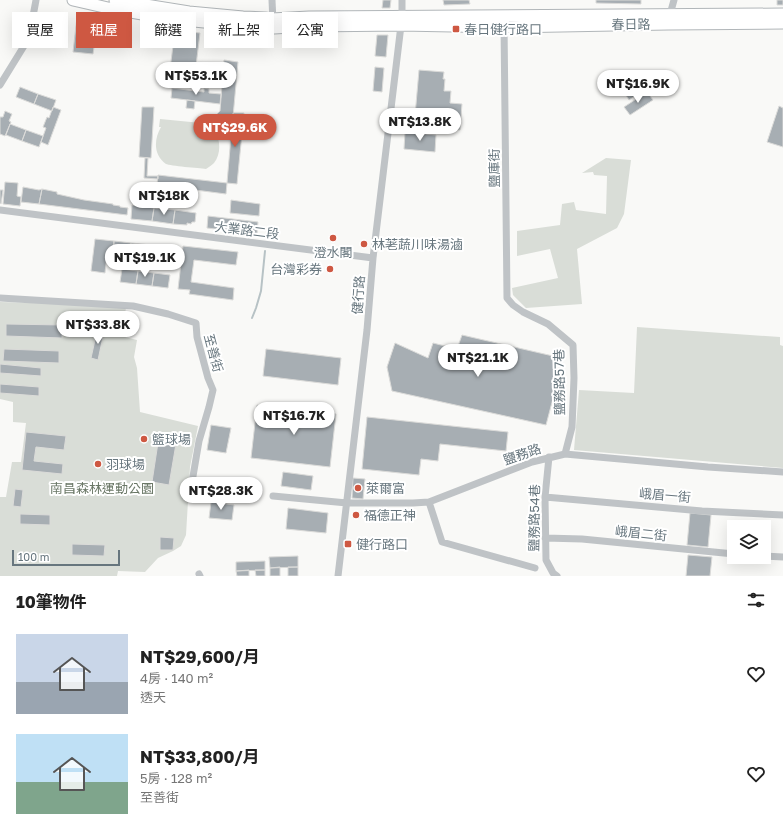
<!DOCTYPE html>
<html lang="zh-TW">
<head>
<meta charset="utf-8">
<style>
	:root { --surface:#fff; --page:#f6f6f6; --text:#222; --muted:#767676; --accent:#ce5842 }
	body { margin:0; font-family:"Golos Text","Noto Sans TC",sans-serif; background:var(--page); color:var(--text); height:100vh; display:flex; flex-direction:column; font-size:15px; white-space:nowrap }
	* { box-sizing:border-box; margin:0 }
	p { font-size:13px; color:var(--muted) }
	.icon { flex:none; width:22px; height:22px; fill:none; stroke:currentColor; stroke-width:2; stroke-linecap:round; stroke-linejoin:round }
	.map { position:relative; height:576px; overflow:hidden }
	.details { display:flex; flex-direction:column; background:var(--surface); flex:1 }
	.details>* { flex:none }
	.top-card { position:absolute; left:12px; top:12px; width:400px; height:36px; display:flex; gap:8px }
	.fabs { position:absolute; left:727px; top:520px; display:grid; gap:8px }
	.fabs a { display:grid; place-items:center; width:44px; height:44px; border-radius:0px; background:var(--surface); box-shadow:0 4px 16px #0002; font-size:20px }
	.scale { position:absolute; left:12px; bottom:10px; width:108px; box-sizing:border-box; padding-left:4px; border:2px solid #67767e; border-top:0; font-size:11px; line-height:14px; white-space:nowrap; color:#67767e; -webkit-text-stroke:3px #fff; paint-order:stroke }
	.price { position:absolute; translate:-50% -34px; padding:0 9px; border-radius:14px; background:#fff; color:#222; font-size:13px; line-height:26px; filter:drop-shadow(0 1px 2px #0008) }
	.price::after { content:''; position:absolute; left:50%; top:24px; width:12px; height:9px; margin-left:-6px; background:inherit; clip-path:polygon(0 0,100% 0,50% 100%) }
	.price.selected { background:var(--accent); color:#fff }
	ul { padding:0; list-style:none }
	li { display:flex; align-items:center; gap:12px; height:100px; padding:0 16px }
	li span { display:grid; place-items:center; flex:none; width:112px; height:80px; border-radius:0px; color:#555 }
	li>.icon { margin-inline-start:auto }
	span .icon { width:48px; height:48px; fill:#fffc; stroke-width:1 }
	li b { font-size:17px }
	h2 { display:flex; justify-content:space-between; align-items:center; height:48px; padding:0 16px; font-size:17px }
	.tag { padding:0 14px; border-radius:0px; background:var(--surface); box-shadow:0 4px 16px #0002; font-size:14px; line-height:36px }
	.tag.selected { background:var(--accent); color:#fff }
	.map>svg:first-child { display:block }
</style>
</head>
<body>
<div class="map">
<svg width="783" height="576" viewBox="0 0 783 576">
	<rect width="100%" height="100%" fill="#f9f9f7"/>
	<path fill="#d9ddd7" d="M160,119L222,125L221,131H214C221,139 221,154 214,163C212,165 209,167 206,169C199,168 170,166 166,164C153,155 154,139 161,127H159Z
		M606,158L631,160L624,214L617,228L577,249L582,304L526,308L513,295L512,288L558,278L550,249L517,256V231L560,225L562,204L574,202L576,210L606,214L607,176L594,175L593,172L582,173Z
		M0,302L38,303L126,308L121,336L137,340L134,357L137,368L140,412L198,426L190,467L186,535L181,546L173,551L158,558L145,572L118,571L117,576H0V497H6L12,462H21L26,423L13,422V402L0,399Z
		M637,327L780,337V345L783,346V468L574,450L579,390L634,393Z"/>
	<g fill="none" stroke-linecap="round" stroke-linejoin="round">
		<path stroke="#b7c2c5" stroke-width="2" d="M252,318L256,308L261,291L265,251"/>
	</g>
	<path fill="#a7aeb3" stroke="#dbdbd9" d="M383,0H391L390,8H382Z
		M443,0H469L470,4L444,5Z
		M596,0H641V4L596,3Z
		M777,0H783V5H777Z
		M77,17L98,20L93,54L73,52Z
		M175,30L200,33L195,74H197L196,80L169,77Z
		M148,31L157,32L156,37L147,36Z
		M377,35H388L386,57L375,56Z
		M224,60L238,62L233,117L225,116L224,118L220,119L218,118L217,114L220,111Z
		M375,67L384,68L382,92L373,91Z
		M419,70L444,72L443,79H445L444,91H451L450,103L462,104L460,130L414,127Z
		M646,73L653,83L629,100L622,89Z
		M20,87L38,94L34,104L16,97Z
		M172,88L204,92V88L209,89V93L221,94L220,104L171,98Z
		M647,92L653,100L630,115L624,107Z
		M38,94L56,100L52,111L34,104Z
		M187,100L195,101L194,109L186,108Z
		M779,106L783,108V147L767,142Z
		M53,107L61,110L48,145L41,142L46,128L43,127L47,117L49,118Z
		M142,107H154L151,158L139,157Z
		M5,111L12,114L9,121L11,122L5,136L0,134V117H3Z
		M233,113H244L237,184L227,183Z
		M10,124L26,130L22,141L6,135Z
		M26,130L43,136L39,147L22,141Z
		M405,132L436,135L435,152L404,149Z
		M145,158H148L147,176H158V179L144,178Z
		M158,175L227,183L226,194L157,185Z
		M5,182L18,183L17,196L21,197L20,206L3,204Z
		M23,187L39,190L42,189L39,204L21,202Z
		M42,189L57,192V194L84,200L113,204V205L120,206V207L128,208L127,215L39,204Z
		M0,190H3L1,204L0,203Z
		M231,200L260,204L259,216L230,213Z
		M132,205L154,208L152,221L131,219Z
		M154,208L175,210L173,224L152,221Z
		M175,210L196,213L195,222H192L191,224L187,223V225L173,224Z
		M208,216L258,222L257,234L207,228Z
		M95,239L114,241L113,255L107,254L105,273L91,271Z
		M114,241L131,243L130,257L113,255Z
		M131,243L151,245L149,259L130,257Z
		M151,245L172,248L171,262L149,259Z
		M183,246L238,252L236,265L194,260L191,282L234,288L233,300L189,294L190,290L178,289Z
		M122,269L138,271L136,284L120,282Z
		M138,271L154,273L152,286L136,284Z
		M154,273L170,275L168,288L152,286Z
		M6,324L62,325V338L6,336Z
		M97,331L104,332L98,360L91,358Z
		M462,335L553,356L555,391L546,425L392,391L387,367L395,343L428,358L433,343L457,349Z
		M4,349L59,351V363L3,361Z
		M266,349L341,358L338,385L263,376Z
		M0,364L41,368V376L0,373Z
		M0,384L39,387V396L0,393Z
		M257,405L336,414L330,467L251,458Z
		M367,417L508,432L506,451L440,444L438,461L421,459L419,475L362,469Z
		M211,425L231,428L226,453L207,450Z
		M26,432L66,436L64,450L36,447L34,461L63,464L62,474L22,470Z
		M159,436L177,438L169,485L152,482Z
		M283,472L313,476L311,490L281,486Z
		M353,478L365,479L363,499L352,498Z
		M15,489L23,490L21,507L13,506Z
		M211,502L234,505L232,520L209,518Z
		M288,508L328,513L326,533L286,529Z
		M690,513L711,515L708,547L687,545Z
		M20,514L50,515V525L20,524Z
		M160,537L174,538L173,550H160Z
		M72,544L105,545L104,556L72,555Z
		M688,555L712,557L710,576H686Z
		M298,556V567L270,568L269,557Z
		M265,561V570L236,571V562Z
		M280,567V576H270V568Z
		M288,567H298V576H288Z
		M249,570V576H237L236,571Z
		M255,570H265V576H256Z"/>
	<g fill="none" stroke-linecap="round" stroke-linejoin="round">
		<defs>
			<path id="primary" d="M73,0L108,8L165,18L243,26H266L274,28L309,26L401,25L504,27L668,24L783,23
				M115,0L189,12L243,17L265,18L272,19L309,17L783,14"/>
		</defs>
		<use href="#primary" stroke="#b1b6b9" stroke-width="13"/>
		<path stroke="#bfc3c6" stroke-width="7" d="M272,0L273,22
			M669,18L674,0
			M504,24L507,298L513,305L523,312L548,324L573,345L574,378L572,427L565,454
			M0,85L24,46L31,27L36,0
			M0,210L373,258
			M0,298L133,306L168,314L196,323L197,337L208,378L213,390L209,407L199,441L191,488
			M549,457L545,497L546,560L553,573L557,576
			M273,496L347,503H413L429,502L532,462L565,454L708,467L783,472
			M545,497L702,511L783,515
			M429,502L442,542L535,568
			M545,538L582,539L734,554
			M764,556L783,557
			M199,574L200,576
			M338,576L367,330L373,258L402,17V0"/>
		<use href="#primary" stroke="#fff" stroke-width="11"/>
	</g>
	<g fill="#ce5842" stroke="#fff" stroke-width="1.5">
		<rect x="452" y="25" width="8" height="8" rx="2"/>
		<circle cx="333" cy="238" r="4"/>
		<circle cx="364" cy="244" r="4"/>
		<circle cx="330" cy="269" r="4"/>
		<circle cx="144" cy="439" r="4"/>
		<circle cx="98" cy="464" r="4"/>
		<circle cx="358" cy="488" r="4"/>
		<circle cx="356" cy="515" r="4"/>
		<rect x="344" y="540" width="8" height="8" rx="2"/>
	</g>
	<g text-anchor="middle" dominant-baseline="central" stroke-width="4" stroke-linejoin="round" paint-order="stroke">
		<g font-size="13" fill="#67767e" stroke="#fff">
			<text transform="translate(631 24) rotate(-1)">春日路</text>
			<text transform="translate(494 168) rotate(-91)">鹽庫街</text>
			<text transform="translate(247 230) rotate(7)">大業路二段</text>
			<text transform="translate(358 295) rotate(-86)">健行路</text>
			<text transform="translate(214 353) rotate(75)">至善街</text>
			<text transform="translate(559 382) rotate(-91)">鹽務路57巷</text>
			<text transform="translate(522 454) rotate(-19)">鹽務路</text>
			<text transform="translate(665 495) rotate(5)">峨眉一街</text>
			<text transform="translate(534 518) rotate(-89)">鹽務路54巷</text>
			<text transform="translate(641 533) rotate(6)">峨眉二街</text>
		</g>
		<g font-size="13" fill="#67767e" stroke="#fff" text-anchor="start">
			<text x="464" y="29">春日健行路口</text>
			<text x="372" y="244">林荖蔬川味湯滷</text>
			<text x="333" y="252" text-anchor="middle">澄水閣</text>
			<text x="322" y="269" text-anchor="end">台灣彩券</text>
			<text x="152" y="439">籃球場</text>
			<text x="106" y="464">羽球場</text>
			<text x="366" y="488">萊爾富</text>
			<text x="364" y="515">福德正神</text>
			<text x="356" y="544">健行路口</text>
		</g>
		<g font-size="13" fill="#6a7766" stroke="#fff">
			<text x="102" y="488">南昌森林運動公園</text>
		</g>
	</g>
</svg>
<div class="fabs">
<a><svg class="icon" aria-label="layers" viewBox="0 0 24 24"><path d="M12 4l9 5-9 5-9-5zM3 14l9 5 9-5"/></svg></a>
</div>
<div class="scale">100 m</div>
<b class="price" style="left:196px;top:96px">NT$53.1K</b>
<b class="price" style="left:638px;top:104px">NT$16.9K</b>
<b class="price" style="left:420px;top:142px">NT$13.8K</b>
<b class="price selected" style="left:235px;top:148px">NT$29.6K</b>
<b class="price" style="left:164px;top:216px">NT$18K</b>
<b class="price" style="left:145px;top:278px">NT$19.1K</b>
<b class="price" style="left:98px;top:345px">NT$33.8K</b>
<b class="price" style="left:478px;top:378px">NT$21.1K</b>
<b class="price" style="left:294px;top:436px">NT$16.7K</b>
<b class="price" style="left:221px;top:511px">NT$28.3K</b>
<div class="top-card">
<a class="tag">買屋</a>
<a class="tag selected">租屋</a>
<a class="tag">篩選</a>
<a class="tag">新上架</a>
<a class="tag">公寓</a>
</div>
</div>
<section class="details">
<h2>10筆物件<svg class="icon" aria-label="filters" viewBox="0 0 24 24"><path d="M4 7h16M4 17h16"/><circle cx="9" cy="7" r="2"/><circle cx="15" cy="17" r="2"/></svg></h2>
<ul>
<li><span style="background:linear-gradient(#c9d6e8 60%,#9aa5b1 0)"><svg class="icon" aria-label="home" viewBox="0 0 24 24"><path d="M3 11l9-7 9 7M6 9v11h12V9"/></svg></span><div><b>NT$29,600/月</b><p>4房 · 140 m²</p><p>透天</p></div><svg class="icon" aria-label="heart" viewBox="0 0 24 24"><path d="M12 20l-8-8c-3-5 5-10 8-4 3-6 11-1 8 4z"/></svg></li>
<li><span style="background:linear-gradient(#bfe0f5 60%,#7fa58c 0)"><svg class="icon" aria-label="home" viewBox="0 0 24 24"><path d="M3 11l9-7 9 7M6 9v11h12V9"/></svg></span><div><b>NT$33,800/月</b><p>5房 · 128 m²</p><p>至善街</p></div><svg class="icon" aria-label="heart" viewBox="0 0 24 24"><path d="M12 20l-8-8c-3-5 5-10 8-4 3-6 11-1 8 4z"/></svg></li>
</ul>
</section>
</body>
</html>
